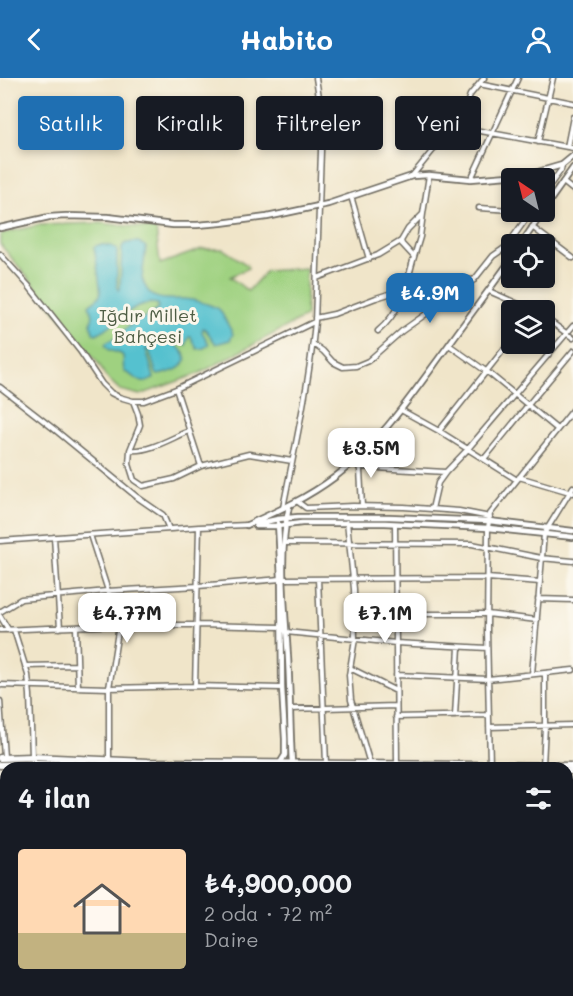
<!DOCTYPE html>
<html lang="tr">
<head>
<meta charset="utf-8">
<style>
	:root { --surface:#171b24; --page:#242831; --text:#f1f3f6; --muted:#9ea1a6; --accent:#1f6fb2 }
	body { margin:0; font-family:Mali,sans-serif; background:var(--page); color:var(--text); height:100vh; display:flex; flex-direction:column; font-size:22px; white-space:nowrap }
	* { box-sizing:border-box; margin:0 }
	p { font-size:20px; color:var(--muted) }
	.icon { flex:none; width:33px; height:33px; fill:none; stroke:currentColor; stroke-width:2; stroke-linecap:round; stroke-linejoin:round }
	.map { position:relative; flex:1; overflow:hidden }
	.details { position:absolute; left:0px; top:684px; width:573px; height:234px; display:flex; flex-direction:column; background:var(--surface); border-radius:18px 18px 0 0; box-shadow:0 3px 9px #0003 }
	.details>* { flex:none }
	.top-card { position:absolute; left:18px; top:18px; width:537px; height:54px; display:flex; gap:12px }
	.needle { width:39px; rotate:325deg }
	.controls { position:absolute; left:501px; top:90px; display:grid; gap:12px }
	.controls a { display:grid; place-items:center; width:54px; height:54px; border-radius:6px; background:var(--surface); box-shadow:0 3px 9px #0003; font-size:30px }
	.price { position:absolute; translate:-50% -51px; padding:0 14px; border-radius:12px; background:#fff; color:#222; font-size:20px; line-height:39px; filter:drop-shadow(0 2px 3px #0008) }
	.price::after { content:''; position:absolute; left:50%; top:36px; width:18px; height:14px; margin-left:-9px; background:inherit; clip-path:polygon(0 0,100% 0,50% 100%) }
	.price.current { background:var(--accent); color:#fff }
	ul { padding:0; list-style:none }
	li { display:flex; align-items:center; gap:18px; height:150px; padding:0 18px }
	li span { display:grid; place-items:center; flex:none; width:168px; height:120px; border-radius:6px; color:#555 }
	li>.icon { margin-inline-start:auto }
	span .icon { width:72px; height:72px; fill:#fffc; stroke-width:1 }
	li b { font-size:26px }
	h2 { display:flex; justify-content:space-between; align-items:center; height:72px; padding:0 18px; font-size:26px }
	.chip { padding:0 21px; border-radius:6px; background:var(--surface); box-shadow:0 3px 9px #0003; font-size:21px; line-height:54px }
	.chip.current { background:var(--accent); color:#fff }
	header { display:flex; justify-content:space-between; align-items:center; height:78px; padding:0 18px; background:var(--accent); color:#fff; font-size:27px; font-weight:800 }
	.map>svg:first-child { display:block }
</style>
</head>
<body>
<header><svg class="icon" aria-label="back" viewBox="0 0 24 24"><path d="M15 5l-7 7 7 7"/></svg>Habito<svg class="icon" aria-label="person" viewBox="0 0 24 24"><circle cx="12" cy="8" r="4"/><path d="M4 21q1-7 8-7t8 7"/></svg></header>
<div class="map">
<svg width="573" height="918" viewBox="0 0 573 918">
	<rect width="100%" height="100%" fill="#fbf7ec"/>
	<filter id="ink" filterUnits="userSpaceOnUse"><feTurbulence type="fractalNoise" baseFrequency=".0167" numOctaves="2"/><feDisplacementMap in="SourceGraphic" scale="12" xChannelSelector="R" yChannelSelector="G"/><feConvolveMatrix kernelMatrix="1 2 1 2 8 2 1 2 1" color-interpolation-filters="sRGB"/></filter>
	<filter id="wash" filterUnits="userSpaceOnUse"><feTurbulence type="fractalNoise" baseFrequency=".008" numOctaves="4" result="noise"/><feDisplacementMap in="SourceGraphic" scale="24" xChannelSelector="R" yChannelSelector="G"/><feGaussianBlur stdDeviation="1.35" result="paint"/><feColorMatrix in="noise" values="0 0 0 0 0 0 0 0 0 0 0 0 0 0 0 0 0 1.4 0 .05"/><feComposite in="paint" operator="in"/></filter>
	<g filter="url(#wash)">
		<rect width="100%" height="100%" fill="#f0e5c9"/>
		<path fill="#9fd180" stroke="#657e56" stroke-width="1.5" d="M100,145L156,151L160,186L202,171H223L247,187L248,190L230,199L248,213L266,193L306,190V235L305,239L200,295L140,317L120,312L105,298L99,286L0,166V156L39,147Z"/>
		<path fill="#55c1cf" stroke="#40767d" stroke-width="1.5" d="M132,164H139L146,169L142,200C149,225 164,221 184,221C196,222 206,225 217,230L220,232L233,256L230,262L216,266L205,251L203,250L202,254L209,266L204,270L197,271L191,259H189L186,267L181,265L172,259L171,261V263C176,267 183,272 185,278C189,290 166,296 158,297L156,295L149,272L146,271L154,300C143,308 141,303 132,298C130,296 126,295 124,293C121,276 130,278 109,272L105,267L106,265L117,259L136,242L144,240L155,234L158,230V226C133,220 117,248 96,256L93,255L91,245L93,237L89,227C92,224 98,221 100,217C102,215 95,175 94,169C99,165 111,167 117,171V209L119,212L120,211L122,170L124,166Z"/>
	</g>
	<g filter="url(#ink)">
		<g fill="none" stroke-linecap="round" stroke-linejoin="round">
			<defs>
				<path id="minor" d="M479,6L573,25
					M453,48L573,70
					M538,64L553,0
					M567,69L573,39
					M412,98L464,34L470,17L484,0
					M471,101L518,0
					M563,104L573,112
					M544,115L561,92L562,87
					M351,118L369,181
					M479,130L512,132
					M517,134L537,142
					M532,149L573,180
					M0,176L28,207L80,273L102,306L111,315L119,319L133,323H144L176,311L314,244
					M414,179L420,159L423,136
					M317,200L378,177L401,163
					M445,205L460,201L474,202
					M489,213L532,232
					M544,239L573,260
					M315,240L334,236L376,220L436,201L443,203L447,209L444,224
					M378,253C402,233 406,207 414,179L402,166L401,163L408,151L423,136L429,97
					M313,266L323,273L333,284L343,289L356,288L368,283L402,253L474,202L493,178L506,169L531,134
					M449,267L490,296L557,351
					M0,309L54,351L137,419L163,437L169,451
					M176,311L201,388
					M133,323L138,336L140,347L130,372L129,386L134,402L143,408L174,401L201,388L249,376L292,383
					M401,332L439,353L517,402
					M439,353L512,261
					M130,372C150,374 171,360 189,353
					M356,381L360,392L362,428
					M484,381L528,327L573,273
					M359,389L445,394
					M519,399L573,415
					M298,424L306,430L353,428L404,429L459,433L490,439
					M283,430C295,369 309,307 315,244L321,73L319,19L316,0
					M432,431L438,405L446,394L467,372L573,248
					M347,444L354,511L355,561L349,597L351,622L370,686
					M395,446L397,686
					M90,457L119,547L109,610V682
					M54,459L60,550
					M0,463L199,449L247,447
					M284,465L472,466L541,480L573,483
					M284,501L487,500L540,504
					M318,501L326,685
					M538,521L573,522
					M0,534L21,521L107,513L198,508L281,501
					M395,536H487L537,542
					M0,538L8,551
					M76,549L78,610
					M0,552L119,547H197L281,549L286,554L396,565L487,570
					M14,552L28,597L30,617L32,679
					M25,588L77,587
					M350,590L396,613
					M532,596L544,456L573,409
					M396,597L488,601L573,592
					M0,607L109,610L195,608L282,610
					M195,608L199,449
					M0,623L4,679
					M290,631L396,628
					M455,638L459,569
					M396,639L489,637
					M489,649L573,647
					M490,687L487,552L488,450L490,436L517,402L573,332
					M543,687L545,648V595
					M567,747H573
					M0,766L6,790
					M3,813L6,829
					M0,814L6,812
					M567,816L573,813
					M567,826L573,832
					M0,859L6,857
					M567,889L573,898
					M0,901L6,899
					M567,910L573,906
					M115,912V918
					M477,912L481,918
					M4,918L10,912
					M32,918L34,912
					M243,918L244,912
					M554,918L563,912"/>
				<path id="tertiary" d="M544,131L573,90
					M0,150L49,139L66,138L108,139L173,147H197L221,145L267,139L328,126L412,98L429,97L471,101L531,96L562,87L573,78
					M521,166L543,134
					M289,428C278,477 285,529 288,579C290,614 290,649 292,685L291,690
					M255,446L278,441L298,439H389L489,443L573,453
					M247,447C278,433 307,420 335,399C380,365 412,317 445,272C467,241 490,211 512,180
					M256,448H278L302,445H385L488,450L573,459
					M277,690L285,677V661L282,610L281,501L278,445
					M0,706L6,707
					M0,713L6,714
					M395,912L401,918
					M406,912L413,918"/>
				<path id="trunk" d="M0,680L32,679L148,684L573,688
					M0,687L35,686L148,690
					M567,693H573"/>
			</defs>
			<use href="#minor" stroke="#706c62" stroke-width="7"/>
			<use href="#tertiary" stroke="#706c62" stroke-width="8"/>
			<use href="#trunk" stroke="#706c62" stroke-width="9"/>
			<use href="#minor" stroke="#fff" stroke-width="4"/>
			<use href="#tertiary" stroke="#fff" stroke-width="4.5"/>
			<use href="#trunk" stroke="#fff" stroke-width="6"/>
		</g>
	</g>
	<g text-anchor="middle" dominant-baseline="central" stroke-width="6" stroke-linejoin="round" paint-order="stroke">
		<g font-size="18" fill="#4e5d44" stroke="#fbf7ec">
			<text x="148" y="237">Iğdır Millet<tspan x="148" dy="21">Bahçesi</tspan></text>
		</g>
	</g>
</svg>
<div class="controls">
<a><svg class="needle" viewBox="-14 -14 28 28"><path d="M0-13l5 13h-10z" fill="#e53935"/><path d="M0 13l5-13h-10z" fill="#9ea1a6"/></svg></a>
<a><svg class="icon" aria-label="locate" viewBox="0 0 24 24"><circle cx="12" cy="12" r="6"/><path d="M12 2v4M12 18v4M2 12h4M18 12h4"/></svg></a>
<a><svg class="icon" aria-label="layers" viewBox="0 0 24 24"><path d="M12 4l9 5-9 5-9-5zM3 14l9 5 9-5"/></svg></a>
</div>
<b class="price current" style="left:430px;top:246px">₺4.9M</b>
<b class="price" style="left:371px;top:401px">₺3.5M</b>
<b class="price" style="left:127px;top:566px">₺4.77M</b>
<b class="price" style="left:385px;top:566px">₺7.1M</b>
<div class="top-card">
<a class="chip current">Satılık</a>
<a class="chip">Kiralık</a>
<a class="chip">Filtreler</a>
<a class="chip">Yeni</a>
</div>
<section class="details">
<h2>4 ilan<svg class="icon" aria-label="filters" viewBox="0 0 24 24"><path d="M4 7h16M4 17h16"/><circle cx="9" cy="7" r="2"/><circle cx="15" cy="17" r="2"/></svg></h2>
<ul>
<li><span style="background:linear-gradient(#ffd9b3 70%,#c2b280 0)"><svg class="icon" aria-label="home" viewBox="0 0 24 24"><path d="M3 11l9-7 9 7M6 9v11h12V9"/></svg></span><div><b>₺4,900,000</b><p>2 oda · 72 m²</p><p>Daire</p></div></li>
</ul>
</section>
</div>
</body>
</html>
